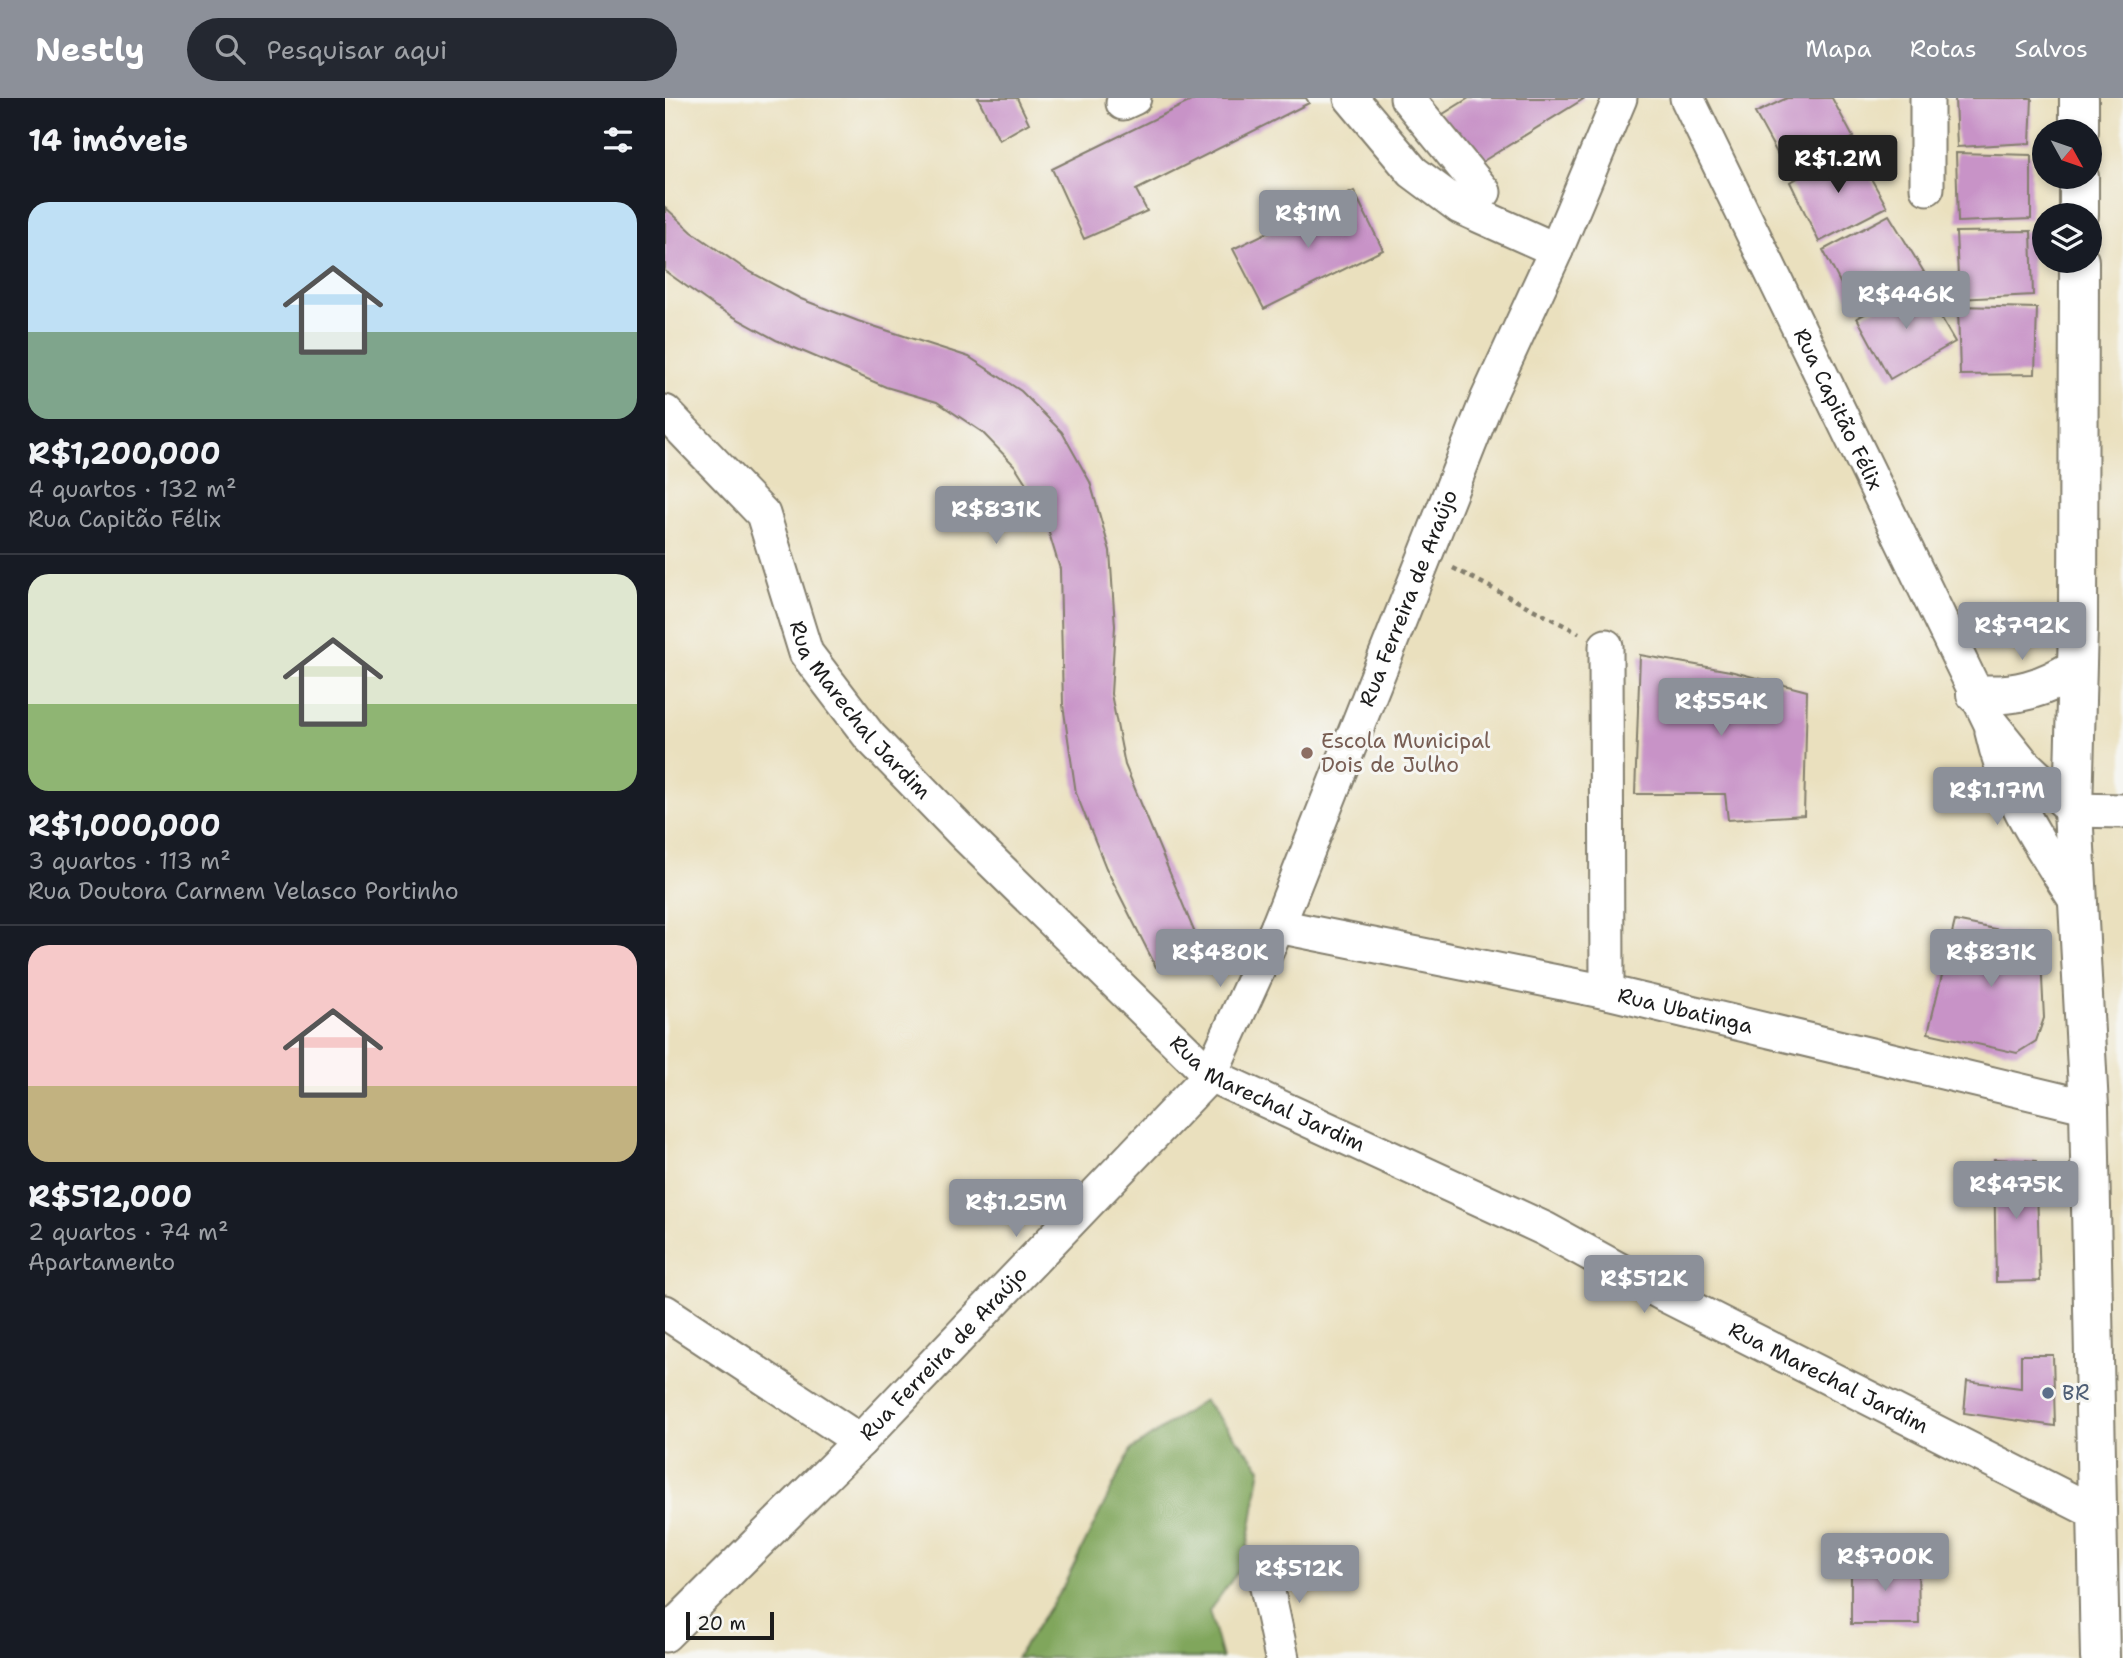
<!DOCTYPE html>
<html lang="pt">
<head>
<meta charset="utf-8">
<style>
	:root { --surface:#171b24; --page:#242831; --text:#f1f3f6; --muted:#9ea1a6; --line:#363941; --accent:#8c9099 }
	body { margin:0; font-family:"Shantell Sans",sans-serif; background:var(--page); color:var(--text); height:100vh; display:flex; flex-direction:column; font-size:26px; white-space:nowrap }
	* { box-sizing:border-box; margin:0 }
	p { font-size:23px; color:var(--muted) }
	.icon { flex:none; width:38px; height:38px; fill:none; stroke:currentColor; stroke-width:2; stroke-linecap:round; stroke-linejoin:round }
	.map { position:relative; flex:1; overflow:hidden }
	.drawer { display:flex; flex-direction:column; background:var(--surface); width:665px }
	.drawer>* { flex:none }
	.needle { width:46px; rotate:130deg }
	.fabs { position:absolute; left:1367px; top:21px; display:grid; gap:14px }
	.fabs a { display:grid; place-items:center; width:70px; height:70px; border-radius:50%; background:var(--surface); box-shadow:0 4px 10px #0003; font-size:35px }
	.scale { position:absolute; left:21px; bottom:18px; width:88px; box-sizing:border-box; padding-left:7px; border:4px solid #1c1c1c; border-top:0; font-size:19px; line-height:24px; white-space:nowrap; color:#1c1c1c; -webkit-text-stroke:5px #f6f6f2; paint-order:stroke }
	.price { position:absolute; translate:-50% -60px; padding:0 16px; border-radius:7px; background:var(--accent); color:#fff; font-size:23px; line-height:46px; filter:drop-shadow(0 2px 4px #0008) }
	.price::after { content:''; position:absolute; left:50%; top:42px; width:21px; height:16px; margin-left:-10px; background:inherit; clip-path:polygon(0 0,100% 0,50% 100%) }
	.price.on { background:#222; color:#fff }
	ul { padding:0; list-style:none }
	li { display:grid; align-content:center; gap:14px; height:371px; padding:0 28px }
	li+li { border-top:2px solid var(--line) }
	li span { display:grid; place-items:center; height:217px; border-radius:21px; color:#555 }
	li>.icon { margin-inline-start:auto }
	span .icon { width:126px; height:126px; fill:#fffc; stroke-width:1 }
	li b { font-size:30px }
	h2 { display:flex; justify-content:space-between; align-items:center; height:84px; padding:0 28px; font-size:30px }
	header { display:flex; align-items:center; gap:42px; box-sizing:border-box; height:98px; padding:0 35px; background:var(--accent); color:#fff }
	header strong { font-size:33px }
	nav { display:flex; gap:38px; margin-inline-start:auto; font-size:24px }
	.search { width:490px; height:63px; background:var(--page); display:flex; align-items:center; gap:18px; box-sizing:border-box; padding:0 24px; border-radius:38px; color:var(--muted); font-size:26px }
	main { display:flex; flex:1; min-height:0 }
	.map>svg:first-child { display:block }
</style>
</head>
<body>
<header>
<strong>Nestly</strong>
<div class="search"><svg class="icon" aria-label="search" viewBox="0 0 24 24"><circle cx="10" cy="10" r="6"/><path d="M15 15l6 6"/></svg>Pesquisar aqui</div>
<nav><a>Mapa</a><a>Rotas</a><a>Salvos</a></nav>
</header>
<main>
<section class="drawer">
<h2>14 imóveis<svg class="icon" aria-label="filters" viewBox="0 0 24 24"><path d="M4 7h16M4 17h16"/><circle cx="9" cy="7" r="2"/><circle cx="15" cy="17" r="2"/></svg></h2>
<ul>
<li><span style="background:linear-gradient(#bfe0f5 60%,#7fa58c 0)"><svg class="icon" aria-label="home" viewBox="0 0 24 24"><path d="M3 11l9-7 9 7M6 9v11h12V9"/></svg></span><div><b>R$1,200,000</b><p>4 quartos · 132 m²</p><p>Rua Capitão Félix</p></div></li>
<li><span style="background:linear-gradient(#dfe7d0 60%,#8fb573 0)"><svg class="icon" aria-label="home" viewBox="0 0 24 24"><path d="M3 11l9-7 9 7M6 9v11h12V9"/></svg></span><div><b>R$1,000,000</b><p>3 quartos · 113 m²</p><p>Rua Doutora Carmem Velasco Portinho</p></div></li>
<li><span style="background:linear-gradient(#f6c9c9 65%,#c2b280 0)"><svg class="icon" aria-label="home" viewBox="0 0 24 24"><path d="M3 11l9-7 9 7M6 9v11h12V9"/></svg></span><div><b>R$512,000</b><p>2 quartos · 74 m²</p><p>Apartamento</p></div></li>
</ul>
</section>
<div class="map">
<svg width="1458" height="1560" viewBox="0 0 1458 1560">
	<rect width="100%" height="100%" fill="#f6f6f2"/>
	<filter id="ink" filterUnits="userSpaceOnUse"><feTurbulence type="fractalNoise" baseFrequency=".0143" numOctaves="2"/><feDisplacementMap in="SourceGraphic" scale="14" xChannelSelector="R" yChannelSelector="G"/><feConvolveMatrix kernelMatrix="1 2 1 2 8 2 1 2 1" color-interpolation-filters="sRGB"/></filter>
	<filter id="wash" filterUnits="userSpaceOnUse"><feTurbulence type="fractalNoise" baseFrequency=".00686" numOctaves="4" result="noise"/><feDisplacementMap in="SourceGraphic" scale="28" xChannelSelector="R" yChannelSelector="G"/><feGaussianBlur stdDeviation="1.57" result="paint"/><feColorMatrix in="noise" values="0 0 0 0 0 0 0 0 0 0 0 0 0 0 0 0 0 1.4 0 .05"/><feComposite in="paint" operator="in"/></filter>
	<g filter="url(#wash)">
		<rect width="100%" height="100%" fill="#eae0be"/>
		<path fill="#80a65c" stroke="#4e613c" stroke-width="2" d="M539,1302L596,1370L580,1464L544,1513L557,1560H351L398,1489L466,1352Z"/>
		<g id="blocks">
			<path fill="#c893c7" d="M313,0H352L364,25L334,42Z
				M532,0H641L644,5L471,92L482,113L419,141L387,71Z
				M804,0H920L807,70L770,21Z
				M1122,0H1167L1188,39L1123,75L1090,15Z
				M1290,0H1367L1365,45L1292,49Z
				M1189,50L1222,109L1154,144L1125,84Z
				M1291,55L1366,57V121L1293,124Z
				M689,93L718,152L599,211L568,151Z
				M0,109L27,134L80,171L136,201L193,223L304,259L356,293L397,334L425,384L445,453L450,528L446,596L460,667L534,845L491,869L441,770L411,695L398,607L395,471L376,409L350,368L317,334L272,304L221,289L111,242L49,208L0,173Z
				M1224,117L1259,174L1189,211L1158,152Z
				M1366,133L1368,197L1294,201L1291,134Z
				M1256,186L1290,244L1225,281L1192,220Z
				M1293,208L1372,210L1370,276L1295,277Z
				M975,557L1065,573L1142,593L1139,717L1063,722L1060,696H970Z
				M1290,823L1375,840L1379,920L1371,943L1352,955L1263,935Z
				M1329,1061L1371,1063L1375,1183L1331,1184Z
				M1356,1257H1388L1390,1328L1299,1315L1302,1283L1356,1290Z
				M1253,1461L1254,1526H1186V1465Z"/>
		</g>
	</g>
	<g filter="url(#ink)">
		<use href="#blocks" fill-opacity="0" stroke="#837e6d" stroke-width="2"/>
		<g fill="none" stroke-linecap="round" stroke-linejoin="round">
			<defs>
				<g id="minor">
					<path d="M686,0L748,74L795,109L891,152"/>
					<path d="M742,0L819,94"/>
					<path id="s1" d="M1022,0L1325,624L1358,665L1408,712L1458,713"/>
					<path d="M458,5L469,0"/>
					<path d="M1262,90V0"/>
					<path id="s2" d="M0,314L98,416L141,555L205,639L300,737L545,977L880,1131L1000,1197L1433,1416"/>
					<path d="M941,548L942,894"/>
					<path d="M1327,634C1341,698 1376,748 1411,803"/>
					<path id="s3" d="M613,828L942,894L1424,1009"/>
					<path d="M0,1214L195,1343"/>
					<path d="M597,1466L617,1560"/>
					<path id="s4" d="M0,1537L195,1343L545,977L613,828L822,302L891,152L955,0"/>
				</g>
				<path id="major" d="M1414,33V0
					M1414,117V79
					M1414,163L1413,530L1408,712L1424,1009L1435,1560
					M1311,596C1350,599 1378,591 1411,570"/>
			</defs>
			<use href="#minor" stroke="#837e6d" stroke-width="37"/>
			<use href="#major" stroke="#837e6d" stroke-width="42"/>
			<path stroke="#837e6d" stroke-width="4.5" stroke-dasharray="5 5" stroke-linecap="butt" d="M788,470L914,535"/>
			<use href="#minor" stroke="#fff" stroke-width="33"/>
			<use href="#major" stroke="#fff" stroke-width="38"/>
		</g>
	</g>
	<circle fill="#8d6e63" stroke="#f6f6f2" stroke-width="2.5" cx="642" cy="655" r="7"/>
	<circle fill="#5c6f8a" stroke="#f6f6f2" stroke-width="2.5" cx="1383" cy="1295" r="7"/>
	<g text-anchor="middle" dominant-baseline="central" stroke-width="6" stroke-linejoin="round" paint-order="stroke">
		<g font-size="21" fill="#1c1c1c" stroke="#f6f6f2">
			<text stroke="none"><textPath href="#s1" startOffset="346">Rua Capitão Félix</textPath></text>
			<text stroke="none"><textPath href="#s4" startOffset="1298">Rua Ferreira de Araújo</textPath></text>
			<text stroke="none"><textPath href="#s2" startOffset="364">Rua Marechal Jardim</textPath></text>
			<text stroke="none"><textPath href="#s3" startOffset="416">Rua Ubatinga</textPath></text>
			<text stroke="none"><textPath href="#s2" startOffset="931">Rua Marechal Jardim</textPath></text>
			<text stroke="none"><textPath href="#s4" startOffset="396">Rua Ferreira de Araújo</textPath></text>
			<text stroke="none"><textPath href="#s2" startOffset="1561">Rua Marechal Jardim</textPath></text>
		</g>
		<g font-size="21" fill="#785e54" stroke="#f6f6f2" text-anchor="start">
			<text x="656" y="643">Escola Municipal<tspan x="656" dy="24">Dois de Julho</tspan></text>
		</g>
		<g font-size="21" fill="#4e5e75" stroke="#f6f6f2" text-anchor="start">
			<text x="1397" y="1295">BR</text>
		</g>
	</g>
</svg>
<div class="fabs">
<a><svg class="needle" viewBox="-14 -14 28 28"><path d="M0-13l5 13h-10z" fill="#e53935"/><path d="M0 13l5-13h-10z" fill="#9ea1a6"/></svg></a>
<a><svg class="icon" aria-label="layers" viewBox="0 0 24 24"><path d="M12 4l9 5-9 5-9-5zM3 14l9 5 9-5"/></svg></a>
</div>
<div class="scale">20 m</div>
<b class="price on" style="left:1173px;top:97px">R$1.2M</b>
<b class="price" style="left:643px;top:152px">R$1M</b>
<b class="price" style="left:1241px;top:233px">R$446K</b>
<b class="price" style="left:331px;top:448px">R$831K</b>
<b class="price" style="left:1357px;top:564px">R$792K</b>
<b class="price" style="left:1056px;top:640px">R$554K</b>
<b class="price" style="left:1332px;top:729px">R$1.17M</b>
<b class="price" style="left:555px;top:891px">R$480K</b>
<b class="price" style="left:1326px;top:891px">R$831K</b>
<b class="price" style="left:1351px;top:1123px">R$475K</b>
<b class="price" style="left:351px;top:1141px">R$1.25M</b>
<b class="price" style="left:979px;top:1217px">R$512K</b>
<b class="price" style="left:1220px;top:1495px">R$700K</b>
<b class="price" style="left:634px;top:1507px">R$512K</b>
</div>
</main>
</body>
</html>
